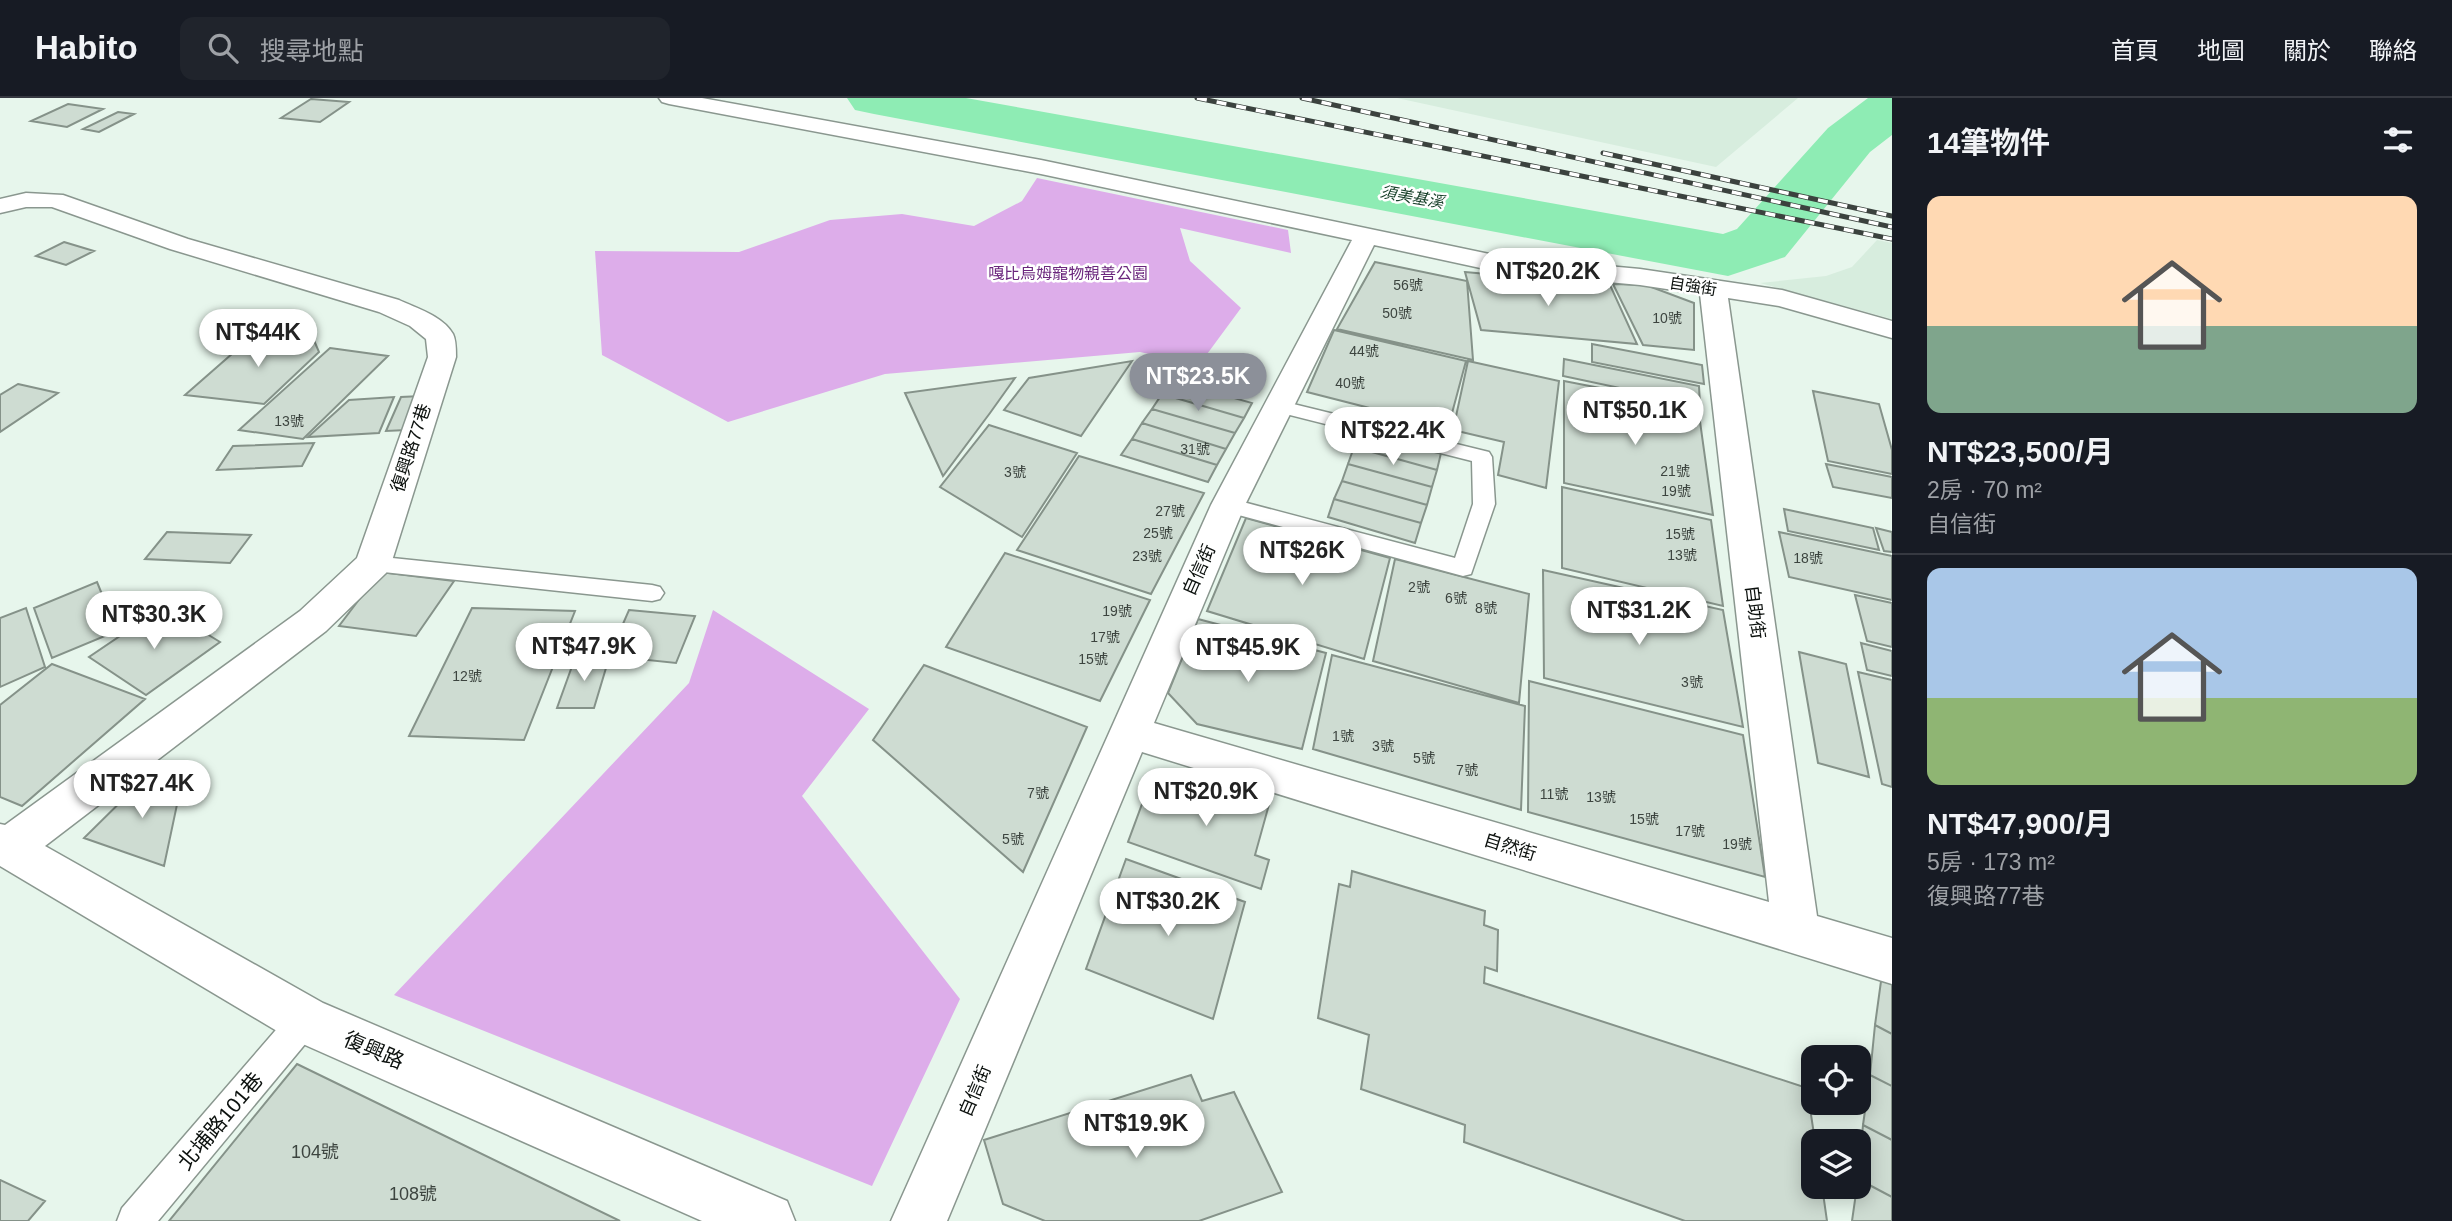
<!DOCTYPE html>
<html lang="zh-TW">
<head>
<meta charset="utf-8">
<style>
	:root { --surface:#171b24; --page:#20242c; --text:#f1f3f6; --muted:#9ea1a6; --line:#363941; --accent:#8c9099 }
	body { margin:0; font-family:Arial,"Noto Sans TC",sans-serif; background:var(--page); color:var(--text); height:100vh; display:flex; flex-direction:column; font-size:26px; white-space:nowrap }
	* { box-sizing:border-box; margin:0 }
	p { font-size:23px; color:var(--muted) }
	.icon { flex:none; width:38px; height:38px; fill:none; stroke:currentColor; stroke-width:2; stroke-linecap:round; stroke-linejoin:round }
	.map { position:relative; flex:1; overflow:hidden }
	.sheet { display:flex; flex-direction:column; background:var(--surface); width:560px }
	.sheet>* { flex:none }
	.tools { position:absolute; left:1801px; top:947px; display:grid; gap:14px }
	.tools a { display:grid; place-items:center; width:70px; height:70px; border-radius:14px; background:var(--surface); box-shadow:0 4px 18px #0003; font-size:35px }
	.price { position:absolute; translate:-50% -60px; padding:0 16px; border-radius:24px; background:#fff; color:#222; font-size:23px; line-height:46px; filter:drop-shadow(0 2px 4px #0008) }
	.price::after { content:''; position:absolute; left:50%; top:42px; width:21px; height:16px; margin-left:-10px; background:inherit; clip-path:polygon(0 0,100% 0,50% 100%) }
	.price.on { background:var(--accent); color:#fff }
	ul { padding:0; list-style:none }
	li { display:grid; align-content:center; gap:14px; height:371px; padding:0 35px }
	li+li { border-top:2px solid var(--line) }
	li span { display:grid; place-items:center; height:217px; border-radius:14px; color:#555 }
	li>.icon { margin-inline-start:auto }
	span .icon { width:126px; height:126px; fill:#fffc; stroke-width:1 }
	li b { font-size:30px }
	h2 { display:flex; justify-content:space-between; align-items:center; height:84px; padding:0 35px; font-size:30px }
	header { display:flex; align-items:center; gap:42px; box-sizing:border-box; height:98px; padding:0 35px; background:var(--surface); border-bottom:2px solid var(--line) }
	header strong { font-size:33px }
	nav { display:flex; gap:38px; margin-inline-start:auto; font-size:24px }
	.search { width:490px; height:63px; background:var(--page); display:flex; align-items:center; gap:18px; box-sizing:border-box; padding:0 24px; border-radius:14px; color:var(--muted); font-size:26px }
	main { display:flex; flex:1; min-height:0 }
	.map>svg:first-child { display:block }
</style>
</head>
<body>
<header>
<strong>Habito</strong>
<div class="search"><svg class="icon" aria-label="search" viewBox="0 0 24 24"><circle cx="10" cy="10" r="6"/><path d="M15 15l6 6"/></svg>搜尋地點</div>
<nav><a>首頁</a><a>地圖</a><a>關於</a><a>聯絡</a></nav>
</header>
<main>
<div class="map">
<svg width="1892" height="1123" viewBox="0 0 1892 1123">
	<rect width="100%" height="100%" fill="#e7f6ec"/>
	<path fill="#d7edde" d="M1397,0H1798L1716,69Z
		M1877,142L1892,145V221L1760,185L1826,178L1852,169Z"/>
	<path fill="#ddadea" d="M1037,80L1288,132L1291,155L1180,130L1190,163L1241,210L1199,267L1140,254L885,276L728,324L602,257L595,153L739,154L830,122L902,116L974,128L1022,103Z
		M713,512L869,611L802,698L960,901L872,1088L394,897L689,585Z"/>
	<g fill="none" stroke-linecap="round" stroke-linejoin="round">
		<path fill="#8eecb4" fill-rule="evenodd" d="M847,0H966L1723,136L1737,131L1828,30L1868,0H1892V37L1870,54L1785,159L1728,178L874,16L855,12Z"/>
	</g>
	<path fill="#cedcd2" stroke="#859289" stroke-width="2" d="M311,1L349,4L320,24L281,20Z
		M68,6L103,11L67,29L31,23Z
		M118,14L134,16L99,34L83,31Z
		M64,144L94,153L66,167L36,158Z
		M1375,164L1467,183L1473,262L1337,231Z
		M1465,174L1610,187L1637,246L1481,232Z
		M1613,186L1646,187L1694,205V252L1643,247Z
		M1334,232L1466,263L1448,330L1307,294Z
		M257,234L313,240L319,254L264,306L185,297Z
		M1592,246L1702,267L1704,286L1592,264Z
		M330,250L388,258L303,341L239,332Z
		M1564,261L1699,288L1700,307L1563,278Z
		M1132,263L1081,338L1004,312L1029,280Z
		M1468,263L1559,283L1546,390L1498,377L1504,344L1453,332Z
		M1015,280L990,315L943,378L905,295Z
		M1171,282L1252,305L1244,320L1162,296Z
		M1564,283L1698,309L1713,417L1564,385Z
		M18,286L58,295L0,334V297Z
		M1813,293L1879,306L1892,352V376L1828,363Z
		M1162,296L1244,320L1235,335L1152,311Z
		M421,298L407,332L386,333L401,299Z
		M394,299L379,335L308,339L349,302Z
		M1152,311L1235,335L1226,351L1142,325Z
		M1142,325L1226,351L1217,367L1132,341Z
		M989,327L1077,355L1022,439L940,389Z
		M1361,334L1441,355L1437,372L1354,349Z
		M1132,341L1217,367L1208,384L1121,357Z
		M314,345L302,368L217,372L233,348Z
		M1354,349L1437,372L1432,389L1348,366Z
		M1079,358L1204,395L1151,496L1017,452Z
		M1348,366L1432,389L1427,407L1342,383Z
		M1826,366L1892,379V400L1833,389Z
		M1342,383L1427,407L1421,425L1334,401Z
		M1562,389L1711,422L1723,508L1562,470Z
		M1334,401L1421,425L1415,445L1328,419Z
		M1784,411L1873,430L1879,452L1788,433Z
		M1246,420L1390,460L1364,561L1207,513Z
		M1876,430L1892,434V454L1884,453Z
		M167,434L251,437L230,465L145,461Z
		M1779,434L1892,458V502L1789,479Z
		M1005,455L1150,502L1100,603L946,549Z
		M1395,461L1529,496L1519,605L1373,563Z
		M1543,472L1723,512L1743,629L1544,580Z
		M380,474L454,483L416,538L339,528Z
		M97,484L117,533L52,560L34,510Z
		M1855,497L1892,505V549L1867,543Z
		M163,509L220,544L146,597L89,559Z
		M26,510L45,569L0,589V520Z
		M472,510L575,513L524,642L409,638Z
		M629,512L695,518L676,565L609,558Z
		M1198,521L1326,555L1302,651L1197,626L1168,595Z
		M1861,545L1892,553V578L1867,572Z
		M1799,554L1846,566L1869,679L1818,665Z
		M1332,557L1525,608L1521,712L1313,651Z
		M575,560H609L594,610H557Z
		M52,566L145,601L22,708L0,699V607Z
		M924,567L1087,629L1023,774L873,642Z
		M1858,574L1892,582V689L1882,686Z
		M1529,583L1743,637L1765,779L1528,714Z
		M152,673L182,683L164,768L84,740Z
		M1195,678L1270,703L1255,757L1269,762L1261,791L1128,744L1145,698Z
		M1126,761L1245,804L1213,921L1086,871Z
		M1352,773L1485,813L1484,827L1498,832L1497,873L1485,869L1484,885L1807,990L1815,1043L1813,1088H1822L1827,1123H1685L1464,1044L1465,1027L1361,991L1369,937L1318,920L1339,786L1350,789Z
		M1882,876L1892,880V936L1875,927Z
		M1875,927L1892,936V988L1870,977Z
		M297,966L620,1123H169Z
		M1191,977L1202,1003L1234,994L1282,1094L1199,1123H1045L1003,1106L984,1042Z
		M1870,977L1892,988V1042L1863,1027Z
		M1863,1027L1892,1042V1099L1858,1081Z
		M1858,1081L1892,1099V1123H1852Z
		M0,1082L45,1103L28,1123H0Z"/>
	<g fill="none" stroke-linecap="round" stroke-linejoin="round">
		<defs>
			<path id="lane" d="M1277,302L1489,354L1492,359L1495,406L1471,476L1463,478L1220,412L1217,407L1220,402L1228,400L1455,460L1473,406L1472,363L1270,312L1267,308Z
				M373,458L652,487L660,489L664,495L660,501L652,503L365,472L362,466L365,460Z
				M305,906L316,911L321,922L316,933L158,1123H117L122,1110L294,911Z"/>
			<path id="street" d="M659,0H702L1041,62L1499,158L1640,171L1782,192L1892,223V240L1779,208L1728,200L1817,818L1892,840V886L1142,654L947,1123H891L1211,407L1352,142L1041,76L669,6L662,4ZM1374,147L1499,174L1640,187L1700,196L1769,804L1154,625L1245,407Z
				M26,95L63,97L188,141L399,202C416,210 443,218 453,236C456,242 456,252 456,259L391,466L386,475L326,533L45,748L323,905L787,1103L795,1123H702L287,939L0,768V726L5,727L300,513L357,460L428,259L426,241L410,228L379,214L170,151L52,109H26L0,115V101Z"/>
		</defs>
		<use href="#lane" stroke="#8a978f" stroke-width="3"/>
		<use href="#street" stroke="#8a978f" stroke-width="3"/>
		<use href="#lane" fill="#fff" fill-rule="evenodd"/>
		<use href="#street" fill="#fff" fill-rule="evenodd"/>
		<defs>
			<path id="rail" d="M1197,0L1892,141
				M1302,0L1892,129
				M1603,55L1892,118"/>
		</defs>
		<use href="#rail" stroke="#3b423e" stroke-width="5"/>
		<use href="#rail" stroke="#fff" stroke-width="3.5" stroke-dasharray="10" stroke-linecap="butt"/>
	</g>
	<g text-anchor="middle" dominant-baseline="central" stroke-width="5" stroke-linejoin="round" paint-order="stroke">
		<g font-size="14" fill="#3c443f">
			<text x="1408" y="187">56號</text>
			<text x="1397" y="215">50號</text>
			<text x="1667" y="220">10號</text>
			<text x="1364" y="253">44號</text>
			<text x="1350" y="285">40號</text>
			<text x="289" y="323">13號</text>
			<text x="1195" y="351">31號</text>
			<text x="1675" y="373">21號</text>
			<text x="1015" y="374">3號</text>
			<text x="1676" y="393">19號</text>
			<text x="1170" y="413">27號</text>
			<text x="1158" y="435">25號</text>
			<text x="1680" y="436">15號</text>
			<text x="1682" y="457">13號</text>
			<text x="1147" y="458">23號</text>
			<text x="1808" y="460">18號</text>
			<text x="1419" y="489">2號</text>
			<text x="1456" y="500">6號</text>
			<text x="1486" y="510">8號</text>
			<text x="1117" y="513">19號</text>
			<text x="1105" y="539">17號</text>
			<text x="1093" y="561">15號</text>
			<text x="467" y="578">12號</text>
			<text x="1692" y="584">3號</text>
			<text x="1343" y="638">1號</text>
			<text x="1383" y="648">3號</text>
			<text x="1424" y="660">5號</text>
			<text x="1467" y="672">7號</text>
			<text x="1038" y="695">7號</text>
			<text x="1554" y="696">11號</text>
			<text x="1601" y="699">13號</text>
			<text x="1644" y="721">15號</text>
			<text x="1690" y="733">17號</text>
			<text x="1013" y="741">5號</text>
			<text x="1737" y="746">19號</text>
		</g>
		<g font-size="16" font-style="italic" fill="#19412b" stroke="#fff">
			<text transform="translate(1412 99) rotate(10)">須美基溪</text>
		</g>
		<g font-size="16" fill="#6b277d" stroke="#fff">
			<text x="1068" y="175">嘎比烏姆寵物親善公園</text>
		</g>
		<g font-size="16" fill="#0c110e" stroke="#fff">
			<text transform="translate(1693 188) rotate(9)">自強街</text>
		</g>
		<g font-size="18" fill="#0c110e" stroke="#fff">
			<text transform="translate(411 350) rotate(-72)">復興路77巷</text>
			<text transform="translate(1199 472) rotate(-66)">自信街</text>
			<text transform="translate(1755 514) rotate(83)">自助街</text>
			<text transform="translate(1510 749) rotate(17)">自然街</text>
			<text transform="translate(975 993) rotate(-67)">自信街</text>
		</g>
		<g font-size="18" fill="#3c443f">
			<text x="315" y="1054">104號</text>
			<text x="413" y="1096">108號</text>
		</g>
		<g font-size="21" fill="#0c110e" stroke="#fff">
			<text transform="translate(374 952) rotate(23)">復興路</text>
			<text transform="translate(220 1023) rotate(-50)">北埔路101巷</text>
		</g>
	</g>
</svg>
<div class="tools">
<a><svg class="icon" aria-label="locate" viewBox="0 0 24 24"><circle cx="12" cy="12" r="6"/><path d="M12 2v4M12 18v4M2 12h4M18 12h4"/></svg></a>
<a><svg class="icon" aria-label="layers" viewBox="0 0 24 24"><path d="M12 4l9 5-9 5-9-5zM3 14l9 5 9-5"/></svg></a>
</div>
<b class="price" style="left:1548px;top:210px">NT$20.2K</b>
<b class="price" style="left:258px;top:271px">NT$44K</b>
<b class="price on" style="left:1198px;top:315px">NT$23.5K</b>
<b class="price" style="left:1635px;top:349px">NT$50.1K</b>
<b class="price" style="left:1393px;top:369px">NT$22.4K</b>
<b class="price" style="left:1302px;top:489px">NT$26K</b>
<b class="price" style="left:1639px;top:549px">NT$31.2K</b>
<b class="price" style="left:154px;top:553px">NT$30.3K</b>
<b class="price" style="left:584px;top:585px">NT$47.9K</b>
<b class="price" style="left:1248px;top:586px">NT$45.9K</b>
<b class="price" style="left:142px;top:722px">NT$27.4K</b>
<b class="price" style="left:1206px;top:730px">NT$20.9K</b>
<b class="price" style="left:1168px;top:840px">NT$30.2K</b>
<b class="price" style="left:1136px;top:1062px">NT$19.9K</b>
</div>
<section class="sheet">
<h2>14筆物件<svg class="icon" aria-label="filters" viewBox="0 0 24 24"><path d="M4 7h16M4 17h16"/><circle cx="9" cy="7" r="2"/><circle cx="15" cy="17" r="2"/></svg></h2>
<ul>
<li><span style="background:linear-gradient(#ffd9b3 60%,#7fa58c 0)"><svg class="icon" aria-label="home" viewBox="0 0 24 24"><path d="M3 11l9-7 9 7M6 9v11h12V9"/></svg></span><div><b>NT$23,500/月</b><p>2房 · 70 m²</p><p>自信街</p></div></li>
<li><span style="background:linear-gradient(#a9c7e8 60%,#8fb573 0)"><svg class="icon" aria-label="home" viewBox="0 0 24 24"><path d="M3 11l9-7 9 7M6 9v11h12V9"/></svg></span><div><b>NT$47,900/月</b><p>5房 · 173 m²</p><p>復興路77巷</p></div></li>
</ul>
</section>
</main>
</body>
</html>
